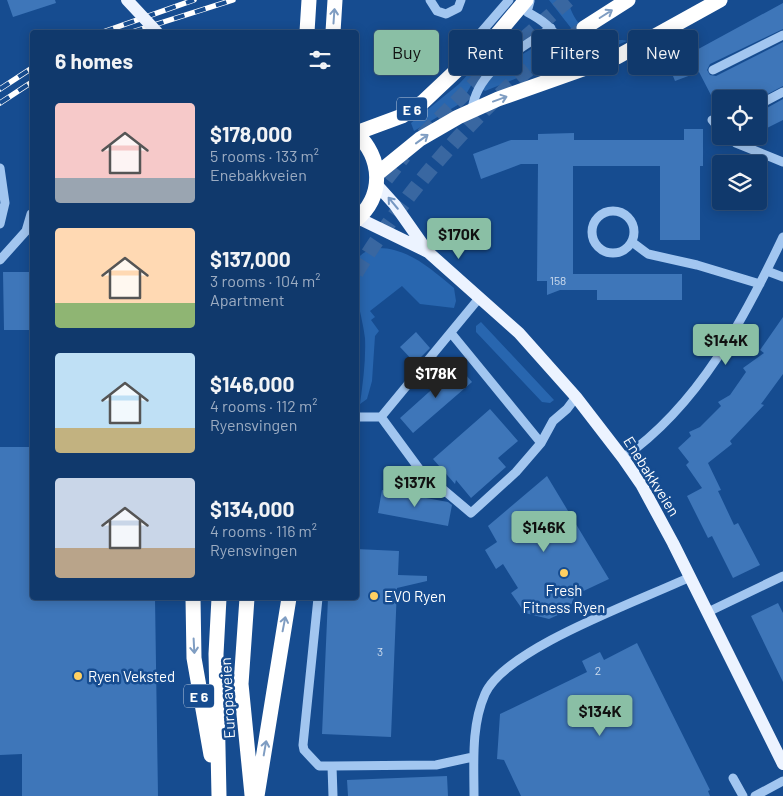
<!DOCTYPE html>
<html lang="en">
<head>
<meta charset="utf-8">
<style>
	:root { --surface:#10396c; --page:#194072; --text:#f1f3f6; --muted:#9cacc2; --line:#30537f; --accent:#8abfa5 }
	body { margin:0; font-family:Barlow,sans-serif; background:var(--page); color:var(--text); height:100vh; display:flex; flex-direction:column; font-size:19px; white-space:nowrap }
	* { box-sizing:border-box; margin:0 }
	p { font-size:16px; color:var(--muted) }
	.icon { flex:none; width:28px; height:28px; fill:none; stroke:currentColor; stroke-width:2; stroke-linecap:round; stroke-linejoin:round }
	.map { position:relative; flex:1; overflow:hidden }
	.drawer { position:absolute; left:30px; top:30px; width:329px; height:570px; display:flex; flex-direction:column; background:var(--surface); border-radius:5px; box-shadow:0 2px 12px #0003,0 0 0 1px var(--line) }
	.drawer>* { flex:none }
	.banner { position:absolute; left:374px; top:30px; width:334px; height:45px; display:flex; gap:10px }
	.tools { position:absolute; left:712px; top:90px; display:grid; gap:10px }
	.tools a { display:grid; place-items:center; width:55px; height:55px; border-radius:5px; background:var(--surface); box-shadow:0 2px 12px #0003,0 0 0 1px var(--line); font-size:25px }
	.price { position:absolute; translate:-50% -42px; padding:0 11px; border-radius:5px; background:var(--accent); color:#111; font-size:16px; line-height:32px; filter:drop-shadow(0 1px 2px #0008) }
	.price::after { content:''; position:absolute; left:50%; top:30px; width:15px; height:11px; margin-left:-8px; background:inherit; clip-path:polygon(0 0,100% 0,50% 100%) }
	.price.current { background:#222; color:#fff }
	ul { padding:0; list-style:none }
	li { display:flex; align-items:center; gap:15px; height:125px; padding:0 25px }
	li span { display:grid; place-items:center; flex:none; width:140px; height:100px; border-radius:5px; color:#555 }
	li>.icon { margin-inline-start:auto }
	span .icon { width:60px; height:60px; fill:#fffc; stroke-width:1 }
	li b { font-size:21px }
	h2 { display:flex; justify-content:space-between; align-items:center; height:60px; padding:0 25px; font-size:21px }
	.chip { padding:0 18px; border-radius:5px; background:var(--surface); box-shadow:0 2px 12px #0003,0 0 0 1px var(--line); font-size:18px; line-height:45px }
	.chip.current { background:var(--accent); color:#111 }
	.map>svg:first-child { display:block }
</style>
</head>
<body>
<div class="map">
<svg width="783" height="796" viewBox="0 0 783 796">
	<rect width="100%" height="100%" fill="#164c90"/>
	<path fill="#2866af" d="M549,0H568C572,20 587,37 608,40C614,41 622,39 627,41L577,62L576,40L571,28Z
		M524,31L533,35L485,68L472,84L461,103L414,131L411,123L459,84L505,34Z
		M540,43L545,52L546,64L542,68L485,91L483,90C495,68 520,57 540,43Z
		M375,248C406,246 431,269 454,288L456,301L454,308L420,304L402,286L370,311L375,317L371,320L379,331L375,336L372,381L367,399L360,404C363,382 366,360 365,338C363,318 350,279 357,261C359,254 368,250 375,248Z
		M481,322L554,400L550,403L542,402L476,332V326Z"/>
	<path fill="#3e76b9" d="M7,0H55L56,3L13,17Z
		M783,3V29L710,64L707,70L710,75L716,76L783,42V86L758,99H713L699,72L675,81L669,66L692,56L691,53Z
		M783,99V120L763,130L759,122V108L765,109Z
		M684,129H703V166H700V240H660V166H573V274H682V300H597V290H560L547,295V281H537L538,164H521L481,179L473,154L511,140H538V134L574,133V140H684Z
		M3,272H32V330H4Z
		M783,317V374L761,404L764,405L730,441L732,444L708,463L721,490L718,491L734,525L738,523L760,565L733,578L712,536L708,538L687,496L702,488L686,465L689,462L678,448L691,436L689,432L700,427L721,406L718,402L730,395L746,372L743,368L764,353L760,350Z
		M416,332L430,348L415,363L400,347Z
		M458,366L472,382L413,433L400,418Z
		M490,409L518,441L498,458L506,467L471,498L456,480L455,484L433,459Z
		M0,447H32V598H155L158,796H22V754L0,755Z
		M547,476L609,579L575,595L569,610L549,619L525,613L511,593L518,588L503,564L496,569L485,550L497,542L488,526Z
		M382,490L448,502L452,505L448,526L378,513Z
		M356,549L399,551L398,575L427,576V581L397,588L391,737L322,734L328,598H356Z
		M778,603L783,613V682L751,616Z
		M637,643L710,790L708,791L710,796H521L504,760L497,759L500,714L587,672L582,661L600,652L604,660Z
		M447,776L448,796H348L347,780Z"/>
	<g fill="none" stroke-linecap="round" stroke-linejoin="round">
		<path stroke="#3967a1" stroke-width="15" stroke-dasharray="15 8" stroke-linecap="butt" d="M423,135L484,74L568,0
			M372,197L404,156
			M356,273C398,204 450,142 509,86C532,65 559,47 584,28"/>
		<path stroke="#a2c6f0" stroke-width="9" d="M430,0L437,11L446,14L458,8L461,0
			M530,1L527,12C561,30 562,42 560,79
			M461,63L471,44L509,0
			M713,70L783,35
			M762,103L783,92
			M472,110C477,69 520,50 551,28
			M712,120L721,131
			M728,136L736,143L783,162
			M0,168L5,203L0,224
			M592 232a21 21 0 1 1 42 0a21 21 0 1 1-42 0Z
			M632,242L648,254L697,265L760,284
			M0,260L26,231L31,214
			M767,271L783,277
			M451,333L541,443
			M356,417H381
			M381,417L420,470L471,513L516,472L541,443L553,421L567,409L576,397
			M381,417L480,297
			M623,458C699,405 744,319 783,237
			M318,598L303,745L304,750L319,766H332
			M708,612L783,576
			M733,778L743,796
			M333,796L332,766L436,765L473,757
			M474,796C474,762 471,726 485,694C505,648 642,600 690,577
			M755,796L783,781"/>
		<path stroke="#ecf3ff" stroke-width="12" d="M377,185L395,205L428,252L519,333L576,397L623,458L641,484L673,543L783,764
			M358,218L428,252"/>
		<path stroke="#fff" stroke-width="15" d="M584,28L628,0
			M307,32L309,0
			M333,32L335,0
			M356,133L402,116L423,102L458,69L483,51L526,0
			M356,133C382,158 385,195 356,220
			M377,174L420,139L458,117L498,99L617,57L720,0
			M193,598L194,658L211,755
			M219,598L216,654L219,796
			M247,598L241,684L252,795
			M257,796L289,598"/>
		<defs>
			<path id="rail" d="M103,32L194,0
				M132,32L233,0
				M0,89L32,68
				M0,103L32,82"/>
		</defs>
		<use href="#rail" stroke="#fff" stroke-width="5.5"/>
		<use href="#rail" stroke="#164c90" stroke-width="4" stroke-dasharray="11" stroke-linecap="butt"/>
		<path stroke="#ecf3ff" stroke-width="12" d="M127,0L157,32"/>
	</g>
	<defs><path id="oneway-shaft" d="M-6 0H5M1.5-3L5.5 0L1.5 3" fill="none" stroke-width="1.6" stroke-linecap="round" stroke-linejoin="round" transform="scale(1.25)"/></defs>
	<g stroke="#7f9dc2">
		<use href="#oneway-shaft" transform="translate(606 14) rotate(-32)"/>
		<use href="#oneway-shaft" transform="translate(334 16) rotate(-86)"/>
		<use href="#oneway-shaft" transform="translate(500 99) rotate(-20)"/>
		<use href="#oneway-shaft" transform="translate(422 139) rotate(-36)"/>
		<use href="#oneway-shaft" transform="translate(284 624) rotate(-79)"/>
		<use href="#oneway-shaft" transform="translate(194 646) rotate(87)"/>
		<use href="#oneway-shaft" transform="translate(265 748) rotate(-80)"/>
	</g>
	<use stroke="#7697c2" href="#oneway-shaft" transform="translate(393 203) rotate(-130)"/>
	<g fill="#ffd062" stroke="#164c90" stroke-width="2">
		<circle cx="564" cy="573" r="5"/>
		<circle cx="374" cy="596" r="5"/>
		<circle cx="78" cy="676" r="5"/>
	</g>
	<g text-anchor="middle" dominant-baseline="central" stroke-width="5" stroke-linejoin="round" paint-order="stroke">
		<g font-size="12" fill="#cfddee">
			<text x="558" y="280">158</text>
			<text x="380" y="651">3</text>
			<text x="598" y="670">2</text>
		</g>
		<g fill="#164c90" stroke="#b9c9de" stroke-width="1">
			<rect x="397" y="97.5" width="30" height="23" rx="4"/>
			<rect x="184" y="684.5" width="30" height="23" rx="4"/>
		</g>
		<g font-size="14" font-weight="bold" fill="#fff">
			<text x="412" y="109">E 6</text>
			<text x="199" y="696">E 6</text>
		</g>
		<g font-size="15" fill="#fff" stroke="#164c90">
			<text transform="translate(652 476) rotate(58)">Enebakkveien</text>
			<text transform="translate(227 698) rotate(-93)">Europaveien</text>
		</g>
		<g font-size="15" fill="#fff" stroke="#164c90" text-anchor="start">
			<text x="564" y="590" text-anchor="middle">Fresh<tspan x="564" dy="17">Fitness Ryen</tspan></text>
			<text x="384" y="596">EVO Ryen</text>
			<text x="88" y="676">Ryen Veksted</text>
		</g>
	</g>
</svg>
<div class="tools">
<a><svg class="icon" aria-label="locate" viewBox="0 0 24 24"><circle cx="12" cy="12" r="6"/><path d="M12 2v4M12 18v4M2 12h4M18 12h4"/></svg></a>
<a><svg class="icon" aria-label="layers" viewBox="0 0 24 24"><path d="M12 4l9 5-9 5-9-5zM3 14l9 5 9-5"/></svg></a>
</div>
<b class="price" style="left:459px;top:260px">$170K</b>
<b class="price" style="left:726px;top:366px">$144K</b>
<b class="price current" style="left:436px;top:399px">$178K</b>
<b class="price" style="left:415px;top:508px">$137K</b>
<b class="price" style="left:544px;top:553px">$146K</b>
<b class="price" style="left:600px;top:737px">$134K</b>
<div class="banner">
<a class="chip current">Buy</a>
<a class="chip">Rent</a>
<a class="chip">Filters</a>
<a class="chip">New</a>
</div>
<section class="drawer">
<h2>6 homes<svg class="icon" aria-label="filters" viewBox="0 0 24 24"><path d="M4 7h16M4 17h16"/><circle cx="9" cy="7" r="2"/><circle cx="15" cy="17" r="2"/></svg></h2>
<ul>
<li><span style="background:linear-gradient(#f6c9c9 75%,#9aa5b1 0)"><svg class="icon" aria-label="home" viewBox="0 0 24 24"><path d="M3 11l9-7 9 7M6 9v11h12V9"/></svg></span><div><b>$178,000</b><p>5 rooms · 133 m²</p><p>Enebakkveien</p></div></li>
<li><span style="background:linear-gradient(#ffd9b3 75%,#8fb573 0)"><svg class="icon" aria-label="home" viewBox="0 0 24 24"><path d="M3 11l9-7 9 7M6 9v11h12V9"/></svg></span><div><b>$137,000</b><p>3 rooms · 104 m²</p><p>Apartment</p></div></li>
<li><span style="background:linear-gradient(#bfe0f5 75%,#c2b280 0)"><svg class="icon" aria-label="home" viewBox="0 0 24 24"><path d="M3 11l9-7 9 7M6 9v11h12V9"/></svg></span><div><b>$146,000</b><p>4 rooms · 112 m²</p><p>Ryensvingen</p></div></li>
<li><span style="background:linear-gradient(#c9d6e8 70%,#b9a48a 0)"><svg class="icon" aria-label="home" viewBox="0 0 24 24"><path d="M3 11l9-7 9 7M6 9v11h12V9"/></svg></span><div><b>$134,000</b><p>4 rooms · 116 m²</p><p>Ryensvingen</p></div></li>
</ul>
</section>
</div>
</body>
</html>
